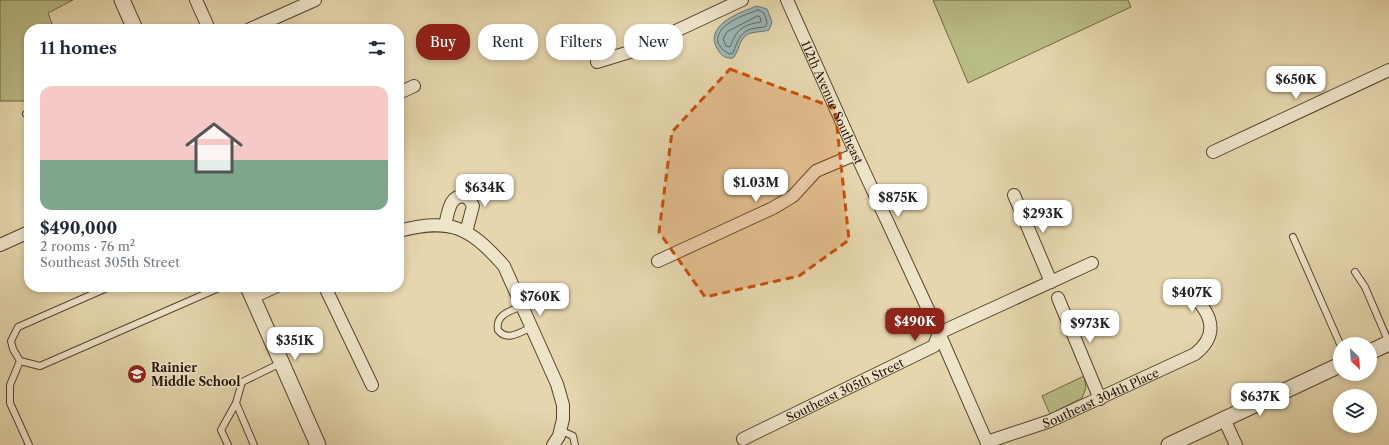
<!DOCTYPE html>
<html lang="en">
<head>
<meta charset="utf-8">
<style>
	:root { --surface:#fff; --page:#f2f2f3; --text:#1f2937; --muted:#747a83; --line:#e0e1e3; --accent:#8f2418 }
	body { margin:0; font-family:"Libre Caslon Text",serif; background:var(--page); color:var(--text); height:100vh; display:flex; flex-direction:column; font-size:15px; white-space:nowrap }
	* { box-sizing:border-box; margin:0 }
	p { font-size:13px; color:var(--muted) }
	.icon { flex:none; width:22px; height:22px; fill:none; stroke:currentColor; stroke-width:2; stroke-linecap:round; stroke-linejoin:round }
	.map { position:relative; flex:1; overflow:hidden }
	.details { position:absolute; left:24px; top:24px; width:380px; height:268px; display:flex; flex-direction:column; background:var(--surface); border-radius:16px; box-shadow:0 2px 6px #0003 }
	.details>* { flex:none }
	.top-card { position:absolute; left:416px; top:24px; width:380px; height:36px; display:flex; gap:8px }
	.needle { width:26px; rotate:155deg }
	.controls { position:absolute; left:1333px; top:337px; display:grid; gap:8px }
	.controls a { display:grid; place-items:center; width:44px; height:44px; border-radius:50%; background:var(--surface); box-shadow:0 2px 6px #0003; font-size:20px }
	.price { position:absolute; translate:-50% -34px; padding:0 9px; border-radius:8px; background:#fff; color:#222; font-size:13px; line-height:26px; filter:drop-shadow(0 1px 2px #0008) }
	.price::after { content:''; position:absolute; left:50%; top:24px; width:12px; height:9px; margin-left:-6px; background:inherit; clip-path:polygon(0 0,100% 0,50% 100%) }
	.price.active { background:var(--accent); color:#fff }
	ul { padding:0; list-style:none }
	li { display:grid; align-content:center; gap:8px; height:212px; padding:0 16px }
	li+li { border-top:1px solid var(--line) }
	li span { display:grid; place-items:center; height:124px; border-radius:12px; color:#555 }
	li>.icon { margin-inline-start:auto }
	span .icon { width:72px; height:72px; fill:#fffc; stroke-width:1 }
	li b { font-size:17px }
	h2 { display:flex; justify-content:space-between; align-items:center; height:48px; padding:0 16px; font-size:17px }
	.pill { padding:0 14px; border-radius:16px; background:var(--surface); box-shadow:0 2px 6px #0003; font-size:14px; line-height:36px }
	.pill.active { background:var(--accent); color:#fff }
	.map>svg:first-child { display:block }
</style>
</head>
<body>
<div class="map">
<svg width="1389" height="445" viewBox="0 0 1389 445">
	<rect width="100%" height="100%" fill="#e5d6ad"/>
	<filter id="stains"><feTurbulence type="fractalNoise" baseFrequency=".005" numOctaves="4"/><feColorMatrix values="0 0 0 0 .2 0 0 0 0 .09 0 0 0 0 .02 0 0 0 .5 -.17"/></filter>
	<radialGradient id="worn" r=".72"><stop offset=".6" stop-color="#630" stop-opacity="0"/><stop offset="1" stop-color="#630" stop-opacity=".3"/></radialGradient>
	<path fill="#b9bc86" stroke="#6e6844" d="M0,0H73L48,13L54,29H29V98L27,101H0Z
		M933,0H1128L1131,7L968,83Z
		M1084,376L1086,388L1082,398L1050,414L1042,396Z"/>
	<path fill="#9bb6b6" stroke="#6b756e" d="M757,6L767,9L772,22L769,30C760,33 747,30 742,40C738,46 738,53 733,58C727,59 721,56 718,50C702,26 740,12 757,6Z"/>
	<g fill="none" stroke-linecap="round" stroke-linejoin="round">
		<path stroke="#5f655c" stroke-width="1" d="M758,10L764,13L767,22L766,26C763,28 761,27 757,28C741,29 738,40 733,53L729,54L722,49L718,43C714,25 744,15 758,10Z
			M758,16L760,17L761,22C742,25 737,29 730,47L726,46L723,39L727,32Z"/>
		<defs>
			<path id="service" d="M26,114L29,113
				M1293,237L1340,344
				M1355,272L1365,287L1389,343
				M109,287L18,327L11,341L13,349L20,361L40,366L221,287
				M522,306C511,311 495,314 498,330C507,342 521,332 532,327
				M20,361L10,385V403L29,445
				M236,403L254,445
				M560,430L573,436L575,445
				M228,445L221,430L236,403L242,382L281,363"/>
			<g id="minor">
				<path d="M196,0L209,29"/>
				<path id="s1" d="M787,0L856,154L939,333L988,445"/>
				<path d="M250,29L315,0"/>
				<path d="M597,62L633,51L742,0"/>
				<path d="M399,93L414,86"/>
				<path d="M1213,152L1389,70"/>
				<path d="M1014,195L1051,282"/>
				<path d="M445,225C448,215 449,193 465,197C469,198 471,202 473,206L466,232"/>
				<path d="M399,231C450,218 469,226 504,266L557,384L563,405V419L559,436L553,445"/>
				<path d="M0,245L29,232"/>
				<path d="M658,261L773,208L793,196L816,171L856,154"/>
				<path d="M325,287L372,385"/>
				<path d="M253,297L275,287"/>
				<path d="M1058,298L1100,399"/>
				<path d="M1224,419L1236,445"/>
				<path id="s2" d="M743,439L934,346L939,333L1092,263"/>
				<path id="s3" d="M987,442L1050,421L1195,354C1225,330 1206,307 1184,286"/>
			</g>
			<path id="tertiary" d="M122,0L135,29
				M248,287L318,445
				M1370,352L1389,343
				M1169,445L1340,365"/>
		</defs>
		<use href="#service" stroke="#54442e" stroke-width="8"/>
		<use href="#minor" stroke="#54442e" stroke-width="14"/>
		<use href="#tertiary" stroke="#54442e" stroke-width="17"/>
		<use href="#service" stroke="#eee4ca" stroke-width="6"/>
		<use href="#minor" stroke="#eee4ca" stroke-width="12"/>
		<use href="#tertiary" stroke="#eee4ca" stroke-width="15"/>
	</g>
	<path fill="#ca4f0b" fill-opacity="0.2" stroke="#ca4f0b" stroke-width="3" stroke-dasharray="8 5" stroke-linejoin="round" d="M730,69L835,108L849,240L799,276L705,297L659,232L672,132Z"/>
	<defs>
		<symbol id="school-disc" viewBox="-11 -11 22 22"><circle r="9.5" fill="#8f2418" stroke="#eee4ca"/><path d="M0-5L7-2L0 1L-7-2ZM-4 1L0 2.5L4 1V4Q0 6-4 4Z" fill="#fff"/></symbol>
	</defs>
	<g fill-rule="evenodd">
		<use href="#school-disc" x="126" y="363" width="22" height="22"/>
	</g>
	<g text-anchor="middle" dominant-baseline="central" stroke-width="3.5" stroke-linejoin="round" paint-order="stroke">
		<g font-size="12" fill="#231403" stroke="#eee4ca">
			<text stroke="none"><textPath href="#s1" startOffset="112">112th Avenue Southeast</textPath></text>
			<text stroke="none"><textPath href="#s2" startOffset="113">Southeast 305th Street</textPath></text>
			<text stroke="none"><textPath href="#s3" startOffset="122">Southeast 304th Place</textPath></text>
		</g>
		<g font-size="12" font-weight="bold" fill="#231403" stroke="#eee4ca" text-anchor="start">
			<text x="151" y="367">Rainier<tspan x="151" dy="14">Middle School</tspan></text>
		</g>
	</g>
	<rect width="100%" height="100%" filter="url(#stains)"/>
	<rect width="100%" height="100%" fill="url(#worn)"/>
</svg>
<div class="controls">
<a><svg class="needle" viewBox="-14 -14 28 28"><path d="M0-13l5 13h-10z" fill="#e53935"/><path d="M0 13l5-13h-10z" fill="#747a83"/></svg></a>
<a><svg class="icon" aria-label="layers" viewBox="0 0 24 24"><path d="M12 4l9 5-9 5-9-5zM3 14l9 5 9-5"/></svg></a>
</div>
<b class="price" style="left:1296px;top:100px">$650K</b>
<b class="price" style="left:756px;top:203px">$1.03M</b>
<b class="price" style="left:485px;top:208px">$634K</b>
<b class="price" style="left:898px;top:218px">$875K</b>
<b class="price" style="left:1043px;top:234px">$293K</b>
<b class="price" style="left:1192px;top:313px">$407K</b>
<b class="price" style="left:540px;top:317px">$760K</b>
<b class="price active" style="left:915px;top:342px">$490K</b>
<b class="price" style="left:1090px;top:344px">$973K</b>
<b class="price" style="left:295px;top:361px">$351K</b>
<b class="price" style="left:1260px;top:417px">$637K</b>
<div class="top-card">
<a class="pill active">Buy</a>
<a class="pill">Rent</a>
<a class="pill">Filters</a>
<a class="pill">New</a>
</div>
<section class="details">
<h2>11 homes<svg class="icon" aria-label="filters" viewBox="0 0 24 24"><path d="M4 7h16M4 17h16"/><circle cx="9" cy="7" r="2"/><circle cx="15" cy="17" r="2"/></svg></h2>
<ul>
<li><span style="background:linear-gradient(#f6c9c9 60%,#7fa58c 0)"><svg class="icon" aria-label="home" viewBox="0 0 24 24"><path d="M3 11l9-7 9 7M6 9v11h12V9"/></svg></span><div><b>$490,000</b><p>2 rooms · 76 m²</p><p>Southeast 305th Street</p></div></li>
</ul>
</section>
</div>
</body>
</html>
